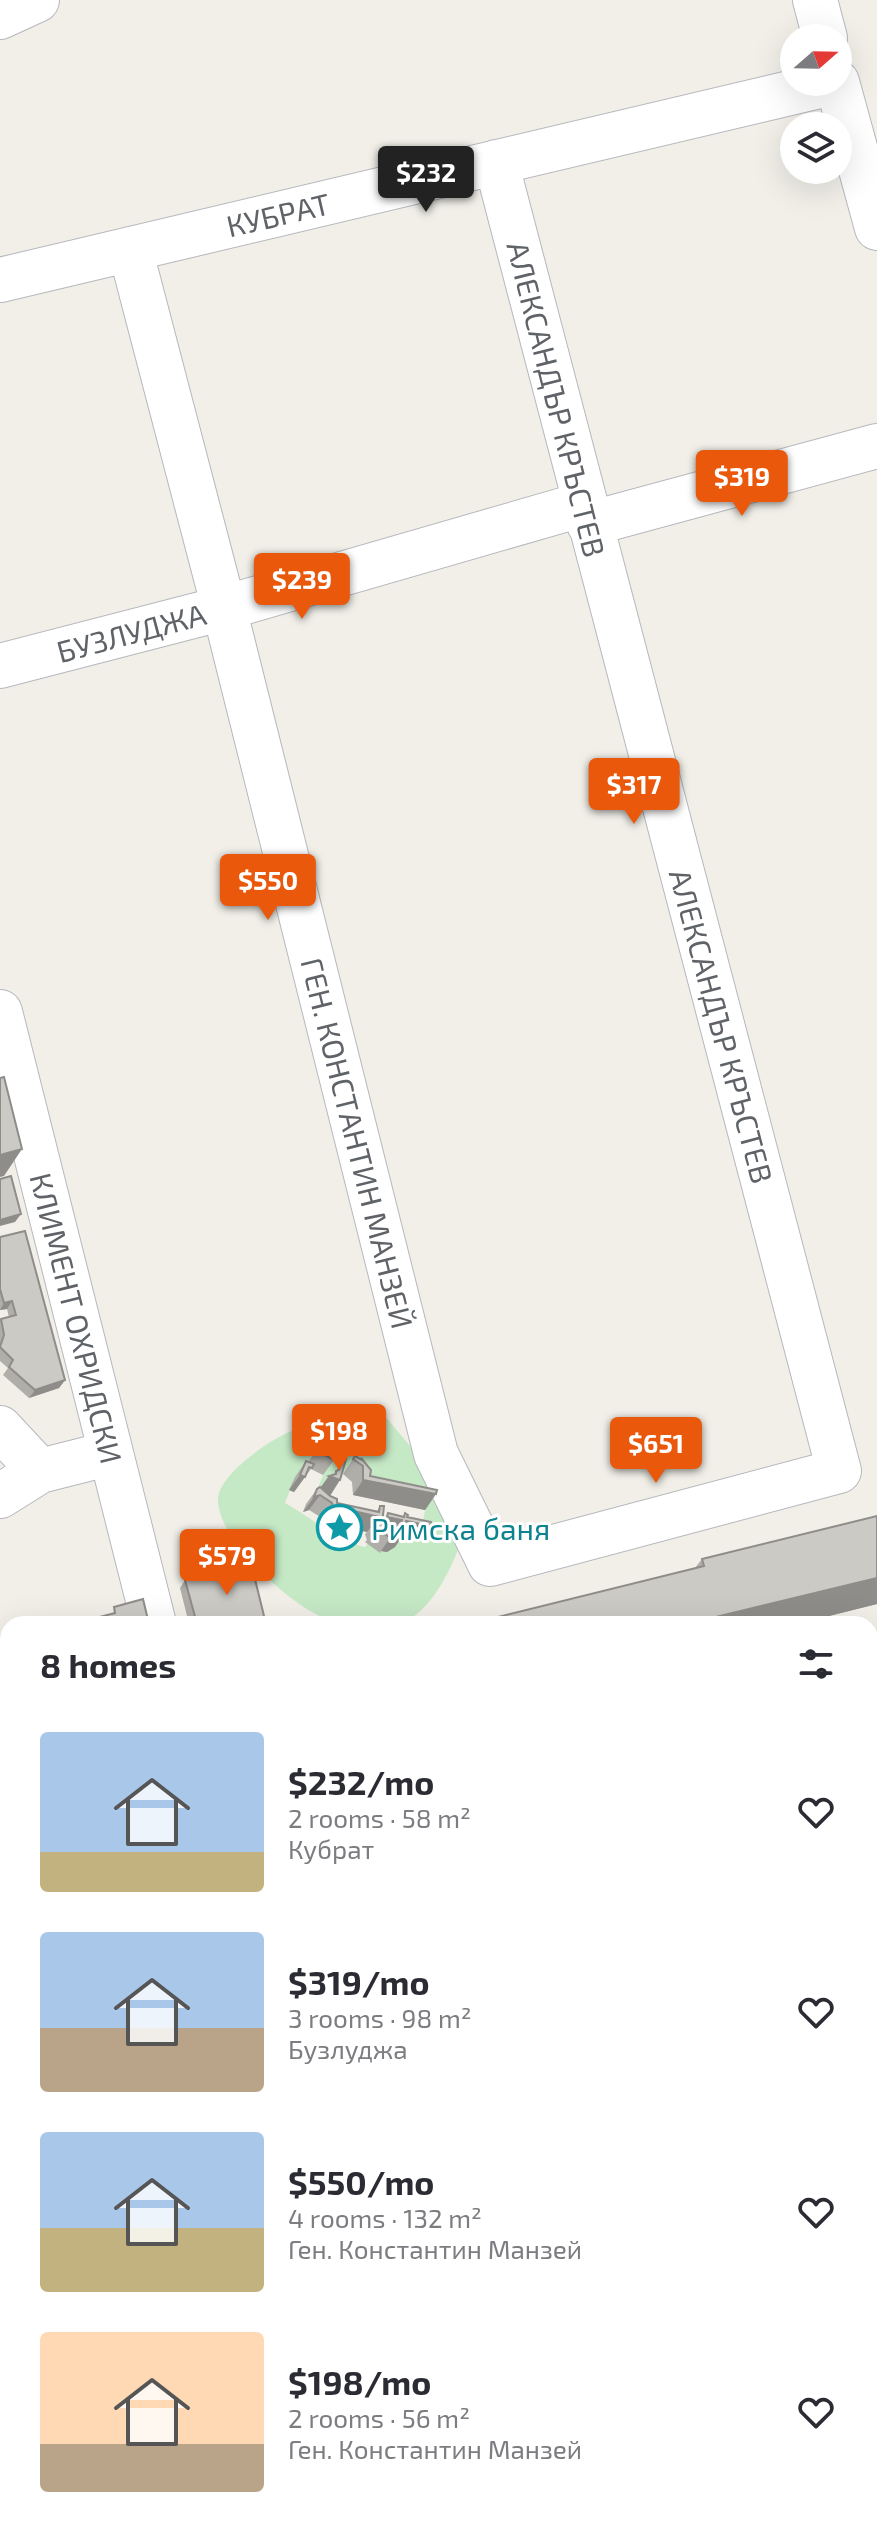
<!DOCTYPE html>
<html lang="en">
<head>
<meta charset="utf-8">
<style>
	:root { --surface:#fff; --page:#f7f7f7; --text:#2b2b33; --muted:#7c7c81; --accent:#ea580c }
	body { margin:0; font-family:"Exo 2",sans-serif; background:var(--page); color:var(--text); height:100vh; display:flex; flex-direction:column; font-size:30px; white-space:nowrap }
	* { box-sizing:border-box; margin:0 }
	p { font-size:26px; color:var(--muted) }
	.icon { flex:none; width:44px; height:44px; fill:none; stroke:currentColor; stroke-width:2; stroke-linecap:round; stroke-linejoin:round }
	.map { position:relative; flex:1; overflow:hidden }
	.panel { position:absolute; left:0px; top:1616px; width:878px; height:914px; display:flex; flex-direction:column; background:var(--surface); border-radius:24px 24px 0 0; box-shadow:0 8px 32px #0002 }
	.panel>* { flex:none }
	.needle { width:52px; rotate:70deg }
	.controls { position:absolute; left:780px; top:24px; display:grid; gap:16px }
	.controls a { display:grid; place-items:center; width:72px; height:72px; border-radius:50%; background:var(--surface); box-shadow:0 8px 32px #0002; font-size:40px }
	.price { position:absolute; translate:-50% -68px; padding:0 18px; border-radius:8px; background:var(--accent); color:#fff; font-size:26px; line-height:52px; filter:drop-shadow(0 2px 4px #0008) }
	.price::after { content:''; position:absolute; left:50%; top:48px; width:24px; height:18px; margin-left:-12px; background:inherit; clip-path:polygon(0 0,100% 0,50% 100%) }
	.price.on { background:#222; color:#fff }
	ul { padding:0; list-style:none }
	li { display:flex; align-items:center; gap:24px; height:200px; padding:0 40px }
	li span { display:grid; place-items:center; flex:none; width:224px; height:160px; border-radius:8px; color:#555 }
	li>.icon { margin-inline-start:auto }
	span .icon { width:96px; height:96px; fill:#fffc; stroke-width:1 }
	li b { font-size:34px }
	h2 { display:flex; justify-content:space-between; align-items:center; height:96px; padding:0 40px; font-size:34px }
	.map>svg:first-child { display:block }
</style>
</head>
<body>
<div class="map">
<svg width="877" height="2529" viewBox="0 0 877 2529">
	<rect width="100%" height="100%" fill="#f1efe8"/>
	<path fill="#c5e8c5" fill-rule="evenodd" d="M384,1415L421,1459L465,1529C456,1559 437,1604 408,1620C391,1629 342,1625 324,1618C289,1604 217,1539 218,1499C219,1475 267,1442 287,1433C297,1428 311,1427 322,1424L326,1434ZM309,1462L325,1471L316,1492L339,1473H344L426,1506L419,1541L395,1536L368,1543L365,1547C336,1541 311,1517 285,1503L295,1477Z
		M8,2478V2522H156L157,2529H0V2479Z"/>
	<g fill="none" stroke-linecap="round" stroke-linejoin="round">
		<defs>
			<path id="minor" d="M815,0L825,38
				M0,17L37,0
				M837,82L877,228
				M130,249L224,608L436,1454L490,1564L839,1471L496,162
				M0,280L836,82
				M589,524L877,446
				M0,666L224,608L584,504
				M0,1012L154,1624
				M0,1428L40,1471L111,1453
				M0,1496L40,1471
				M0,1710L7,1736
				M0,2231L8,2229
				M870,2246L877,2240
				M0,2300L8,2299
				M0,2456L8,2455
				M175,2522L176,2529
				M382,2522L384,2529
				M746,2522L749,2529
				M425,2529L428,2522
				M469,2529L479,2522"/>
			<path id="major" d="M870,1756L877,1754
				M870,1817L877,1815
				M0,1955L8,1954
				M0,2009L8,2007"/>
		</defs>
		<use href="#minor" stroke="#b5b8bc" stroke-width="46"/>
		<use href="#major" stroke="#f2c960" stroke-width="46"/>
		<use href="#minor" stroke="#fff" stroke-width="44"/>
		<use href="#major" stroke="#fff2af" stroke-width="44"/>
	</g>
	<path fill="#afaea9" d="M0,1237L65,1380L59,1388L29,1398L3,1375L8,1368L0,1361V1320L9,1317L7,1309L0,1310Z
		M319,1447L334,1460L323,1475L311,1469L294,1492L289,1490L295,1477L306,1461L308,1462Z
		M355,1456L360,1459L361,1458L370,1476L436,1494L425,1510L353,1495L352,1482L343,1474Z
		M344,1459L330,1496L337,1503L377,1511L380,1506L382,1522L388,1513L407,1517L430,1526L419,1541L401,1538L395,1547L387,1552L381,1551L380,1553L365,1542L367,1540L365,1534L367,1532L322,1522V1518L309,1510L303,1512L306,1504L317,1489L320,1488L329,1476L333,1475Z
		M702,1559L877,1604L797,1624H469L695,1568Z
		M185,1580L266,1624H189L180,1588Z
		M8,2316V2418L1,2419L0,2323L4,2317Z
		M211,2522H326L327,2529H221V2528L212,2529Z"/>
	<path fill="#8f8d8a" d="M22,1149L4,1176L0,1177V1155Z
		M21,1214L15,1222L0,1226V1220Z
		M12,1301L7,1309L0,1310L4,1303Z
		M65,1380L59,1388L29,1398L35,1390Z
		M300,1475L305,1477L294,1492L289,1490Z
		M329,1476L340,1480L330,1496L318,1491Z
		M363,1480L436,1494L425,1510L353,1495Z
		M320,1495L309,1510L303,1512L314,1497Z
		M333,1506L379,1517L367,1532L322,1522Z
		M387,1517L402,1520L392,1535L395,1536L406,1521L430,1526L419,1541L401,1538L395,1547L387,1552L381,1551L390,1538L379,1529Z
		M877,1578V1604L797,1624H711L716,1617Z
		M8,1892V1899L0,1901V1894Z
		M877,2145V2166L870,2168V2146Z
		M8,2165V2194L0,2195V2166Z
		M8,2343V2353L0,2365V2354Z
		M8,2408V2418L1,2419Z
		M217,2522H225L221,2528L212,2529Z
		M248,2522H253L248,2529H243Z"/>
	<path fill="#cccac5" stroke="#8f8d8a" stroke-width="2" d="M4,1077L22,1149L0,1155V1078Z
		M11,1176L21,1214L0,1220V1179Z
		M25,1231L65,1380L35,1390L9,1367L13,1360L0,1347L4,1335L1,1319L16,1315L12,1301L4,1303L0,1289V1237Z
		M319,1447L336,1456L334,1460L317,1451Z
		M355,1456L362,1460L361,1458L371,1470L370,1476L437,1490L436,1494L363,1480V1466L353,1459Z
		M344,1459H346L340,1480L329,1476L336,1474V1471L339,1470Z
		M306,1461L314,1464L312,1468L309,1467L305,1477L300,1475Z
		M320,1487L330,1496L337,1499V1503L379,1512L380,1506H384L382,1525L391,1532L398,1531L402,1520L387,1517L388,1513L404,1517L405,1513L408,1515L407,1517L431,1522L430,1526L406,1521L403,1530L406,1531L397,1536L390,1535V1538L376,1527L378,1526L376,1519L378,1521L379,1517L333,1506L332,1503L320,1495L314,1497L317,1489Z
		M877,1516V1578L716,1617L718,1624H470L704,1566L702,1559Z
		M251,1563L266,1624H197L185,1580Z
		M143,1599L149,1624H73L115,1613L114,1607Z
		M8,1756V1892L0,1894V1758Z
		M875,1834L877,1835V2145L870,2146V1836Z
		M8,2095V2165L0,2166V2096Z
		M8,2316V2343L4,2317Z
		M254,2522H326L327,2529H255Z"/>
	<defs>
		<symbol id="sight-ring" viewBox="-11 -11 22 22"><circle r="9.5" fill="#fff" stroke="#0f9aa8" stroke-width="1.5"/><path d="M0-6L1.8-2.2L6-1.7L2.9 1.2L3.7 5.4L0 3.3L-3.7 5.4L-2.9 1.2L-6-1.7L-1.8-2.2Z" fill="#0f9aa8"/></symbol>
	</defs>
	<g fill-rule="evenodd">
		<use href="#sight-ring" x="314" y="1502" width="51" height="51"/>
	</g>
	<g text-anchor="middle" dominant-baseline="central" stroke-width="6" stroke-linejoin="round" paint-order="stroke">
		<g font-size="30" fill="#5f6368" stroke="#fff">
			<text transform="translate(278 214) rotate(-13)">КУБРАТ</text>
			<text transform="translate(557 399) rotate(76)">АЛЕКСАНДЪР КРЪСТЕВ</text>
			<text transform="translate(131 632) rotate(-15)">БУЗЛУДЖА</text>
			<text transform="translate(722 1026) rotate(75)">АЛЕКСАНДЪР КРЪСТЕВ</text>
			<text transform="translate(358 1143) rotate(76)">ГЕН. КОНСТАНТИН МАНЗЕЙ</text>
			<text transform="translate(77 1318) rotate(76)">КЛИМЕНТ ОХРИДСКИ</text>
		</g>
		<g font-size="30" fill="#0d838f" stroke="#fff" text-anchor="start">
			<text x="371" y="1528">Римска баня</text>
		</g>
	</g>
</svg>
<div class="controls">
<a><svg class="needle" viewBox="-14 -14 28 28"><path d="M0-13l5 13h-10z" fill="#e53935"/><path d="M0 13l5-13h-10z" fill="#7c7c81"/></svg></a>
<a><svg class="icon" aria-label="layers" viewBox="0 0 24 24"><path d="M12 4l9 5-9 5-9-5zM3 14l9 5 9-5"/></svg></a>
</div>
<b class="price on" style="left:426px;top:214px">$232</b>
<b class="price" style="left:742px;top:518px">$319</b>
<b class="price" style="left:302px;top:621px">$239</b>
<b class="price" style="left:634px;top:826px">$317</b>
<b class="price" style="left:268px;top:922px">$550</b>
<b class="price" style="left:339px;top:1472px">$198</b>
<b class="price" style="left:656px;top:1485px">$651</b>
<b class="price" style="left:227px;top:1597px">$579</b>
<section class="panel">
<h2>8 homes<svg class="icon" aria-label="filters" viewBox="0 0 24 24"><path d="M4 7h16M4 17h16"/><circle cx="9" cy="7" r="2"/><circle cx="15" cy="17" r="2"/></svg></h2>
<ul>
<li><span style="background:linear-gradient(#a9c7e8 75%,#c2b280 0)"><svg class="icon" aria-label="home" viewBox="0 0 24 24"><path d="M3 11l9-7 9 7M6 9v11h12V9"/></svg></span><div><b>$232/mo</b><p>2 rooms · 58 m²</p><p>Кубрат</p></div><svg class="icon" aria-label="heart" viewBox="0 0 24 24"><path d="M12 20l-8-8c-3-5 5-10 8-4 3-6 11-1 8 4z"/></svg></li>
<li><span style="background:linear-gradient(#a9c7e8 60%,#b9a48a 0)"><svg class="icon" aria-label="home" viewBox="0 0 24 24"><path d="M3 11l9-7 9 7M6 9v11h12V9"/></svg></span><div><b>$319/mo</b><p>3 rooms · 98 m²</p><p>Бузлуджа</p></div><svg class="icon" aria-label="heart" viewBox="0 0 24 24"><path d="M12 20l-8-8c-3-5 5-10 8-4 3-6 11-1 8 4z"/></svg></li>
<li><span style="background:linear-gradient(#a9c7e8 60%,#c2b280 0)"><svg class="icon" aria-label="home" viewBox="0 0 24 24"><path d="M3 11l9-7 9 7M6 9v11h12V9"/></svg></span><div><b>$550/mo</b><p>4 rooms · 132 m²</p><p>Ген. Константин Манзей</p></div><svg class="icon" aria-label="heart" viewBox="0 0 24 24"><path d="M12 20l-8-8c-3-5 5-10 8-4 3-6 11-1 8 4z"/></svg></li>
<li><span style="background:linear-gradient(#ffd9b3 70%,#b9a48a 0)"><svg class="icon" aria-label="home" viewBox="0 0 24 24"><path d="M3 11l9-7 9 7M6 9v11h12V9"/></svg></span><div><b>$198/mo</b><p>2 rooms · 56 m²</p><p>Ген. Константин Манзей</p></div><svg class="icon" aria-label="heart" viewBox="0 0 24 24"><path d="M12 20l-8-8c-3-5 5-10 8-4 3-6 11-1 8 4z"/></svg></li>
</ul>
</section>
</div>
</body>
</html>
